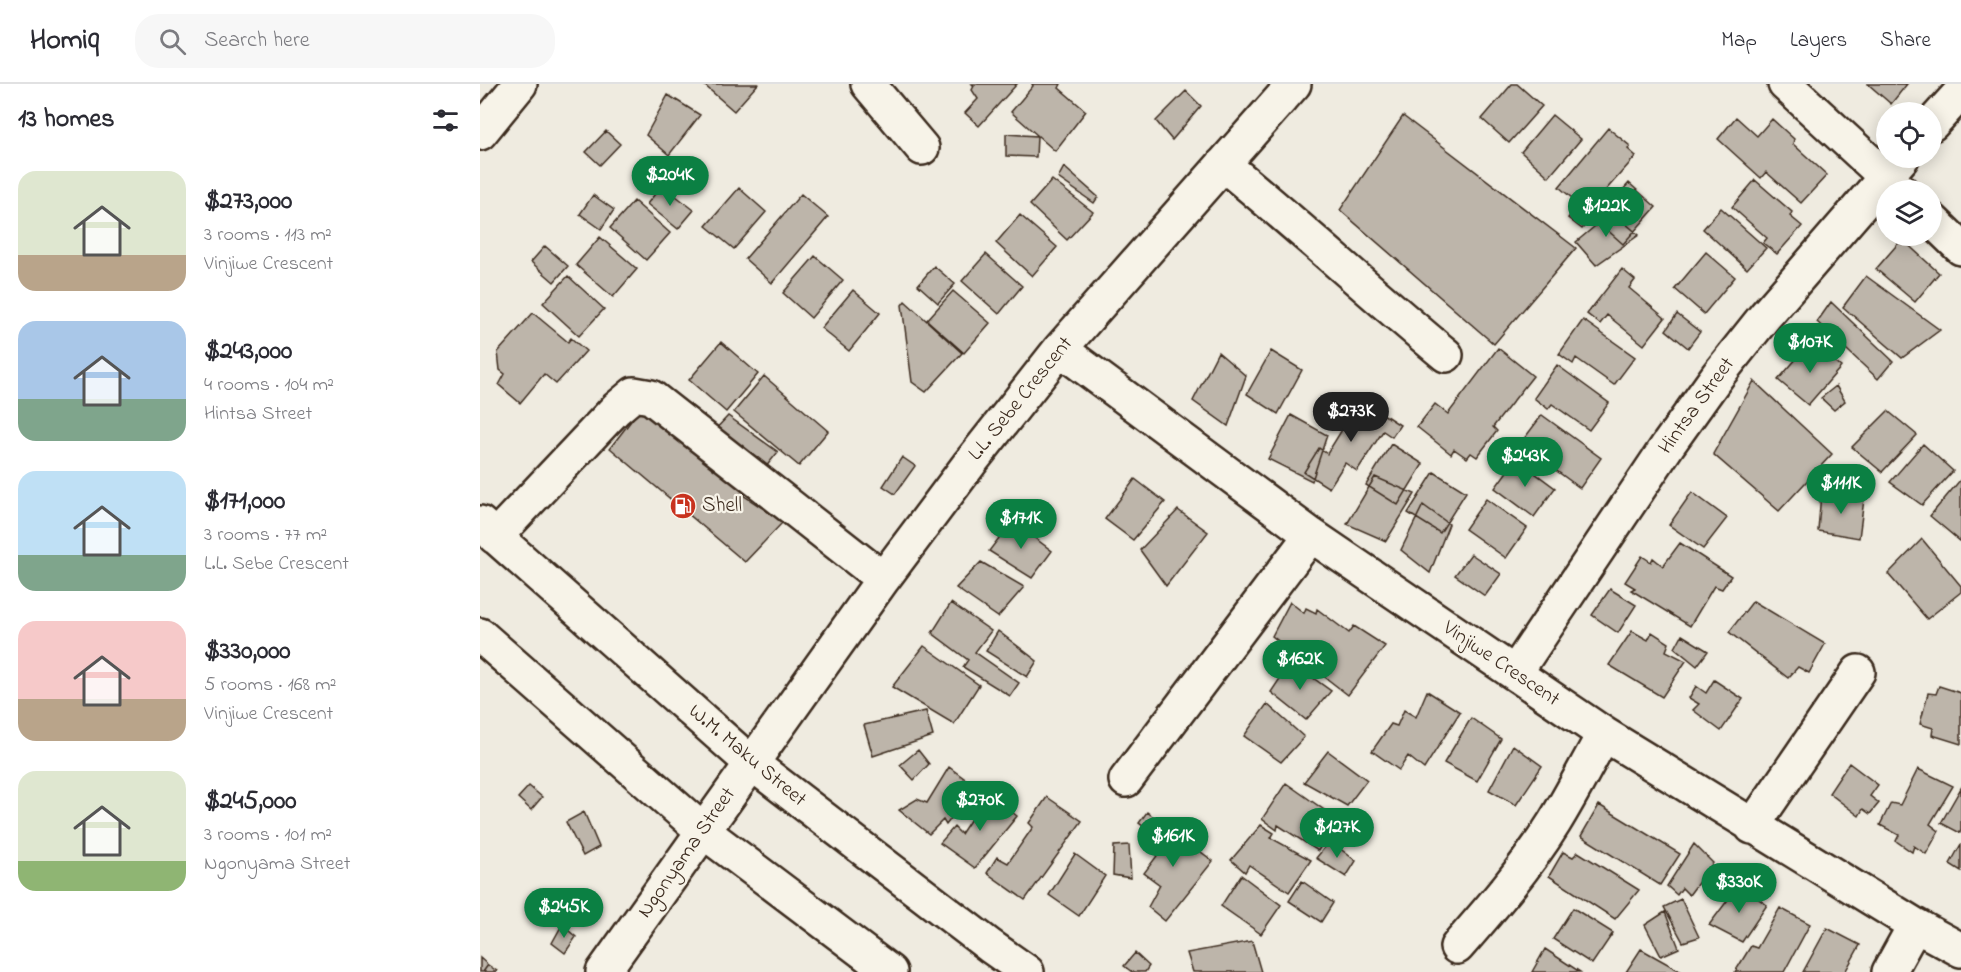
<!DOCTYPE html>
<html lang="en">
<head>
<meta charset="utf-8">
<style>
	:root { --surface:#fff; --page:#f7f7f7; --text:#2b2b33; --muted:#7c7c81; --line:#e1e1e2; --accent:#0b8043 }
	body { margin:0; font-family:"Indie Flower",sans-serif; background:var(--page); color:var(--text); height:100vh; display:flex; flex-direction:column; font-size:22px; white-space:nowrap }
	* { box-sizing:border-box; margin:0 }
	p { font-size:20px; color:var(--muted) }
	.icon { flex:none; width:33px; height:33px; fill:none; stroke:currentColor; stroke-width:2; stroke-linecap:round; stroke-linejoin:round }
	.map { position:relative; flex:1; overflow:hidden }
	.side { display:flex; flex-direction:column; background:var(--surface); width:480px }
	.side>* { flex:none }
	.fabs { position:absolute; left:1396px; top:18px; display:grid; gap:12px }
	.fabs a { display:grid; place-items:center; width:66px; height:66px; border-radius:50%; background:var(--surface); box-shadow:0 3px 15px #0003; font-size:30px }
	.price { position:absolute; translate:-50% -51px; padding:0 14px; border-radius:21px; background:var(--accent); color:#fff; font-size:20px; line-height:39px; filter:drop-shadow(0 2px 3px #0008) }
	.price::after { content:''; position:absolute; left:50%; top:36px; width:18px; height:14px; margin-left:-9px; background:inherit; clip-path:polygon(0 0,100% 0,50% 100%) }
	.price.active { background:#222; color:#fff }
	ul { padding:0; list-style:none }
	li { display:flex; align-items:center; gap:18px; height:150px; padding:0 18px }
	li span { display:grid; place-items:center; flex:none; width:168px; height:120px; border-radius:18px; color:#555 }
	li>.icon { margin-inline-start:auto }
	span .icon { width:72px; height:72px; fill:#fffc; stroke-width:1 }
	li b { font-size:26px }
	h2 { display:flex; justify-content:space-between; align-items:center; height:72px; padding:0 18px; font-size:26px }
	header { display:flex; align-items:center; gap:36px; box-sizing:border-box; height:84px; padding:0 30px; background:var(--surface); border-bottom:2px solid var(--line) }
	header strong { font-size:28px }
	nav { display:flex; gap:33px; margin-inline-start:auto; font-size:21px }
	.search { width:420px; height:54px; background:var(--page); display:flex; align-items:center; gap:15px; box-sizing:border-box; padding:0 21px; border-radius:24px; color:var(--muted); font-size:22px }
	main { display:flex; flex:1; min-height:0 }
	.map>svg:first-child { display:block }
</style>
</head>
<body>
<header>
<strong>Homiq</strong>
<div class="search"><svg class="icon" aria-label="search" viewBox="0 0 24 24"><circle cx="10" cy="10" r="6"/><path d="M15 15l6 6"/></svg>Search here</div>
<nav><a>Map</a><a>Layers</a><a>Share</a></nav>
</header>
<main>
<section class="side">
<h2>13 homes<svg class="icon" aria-label="filters" viewBox="0 0 24 24"><path d="M4 7h16M4 17h16"/><circle cx="9" cy="7" r="2"/><circle cx="15" cy="17" r="2"/></svg></h2>
<ul>
<li><span style="background:linear-gradient(#dfe7d0 70%,#b9a48a 0)"><svg class="icon" aria-label="home" viewBox="0 0 24 24"><path d="M3 11l9-7 9 7M6 9v11h12V9"/></svg></span><div><b>$273,000</b><p>3 rooms · 113 m²</p><p>Vinjiwe Crescent</p></div></li>
<li><span style="background:linear-gradient(#a9c7e8 65%,#7fa58c 0)"><svg class="icon" aria-label="home" viewBox="0 0 24 24"><path d="M3 11l9-7 9 7M6 9v11h12V9"/></svg></span><div><b>$243,000</b><p>4 rooms · 104 m²</p><p>Hintsa Street</p></div></li>
<li><span style="background:linear-gradient(#bfe0f5 70%,#7fa58c 0)"><svg class="icon" aria-label="home" viewBox="0 0 24 24"><path d="M3 11l9-7 9 7M6 9v11h12V9"/></svg></span><div><b>$171,000</b><p>3 rooms · 77 m²</p><p>L.L. Sebe Crescent</p></div></li>
<li><span style="background:linear-gradient(#f6c9c9 65%,#b9a48a 0)"><svg class="icon" aria-label="home" viewBox="0 0 24 24"><path d="M3 11l9-7 9 7M6 9v11h12V9"/></svg></span><div><b>$330,000</b><p>5 rooms · 168 m²</p><p>Vinjiwe Crescent</p></div></li>
<li><span style="background:linear-gradient(#dfe7d0 75%,#8fb573 0)"><svg class="icon" aria-label="home" viewBox="0 0 24 24"><path d="M3 11l9-7 9 7M6 9v11h12V9"/></svg></span><div><b>$245,000</b><p>3 rooms · 101 m²</p><p>Ngonyama Street</p></div></li>
</ul>
</section>
<div class="map">
<svg width="1481" height="888" viewBox="0 0 1481 888">
	<rect width="100%" height="100%" fill="#efebe0"/>
	<filter id="ink" filterUnits="userSpaceOnUse"><feTurbulence type="fractalNoise" baseFrequency=".0167" numOctaves="2"/><feDisplacementMap in="SourceGraphic" scale="12" xChannelSelector="R" yChannelSelector="G"/><feConvolveMatrix kernelMatrix="1 2 1 2 8 2 1 2 1" color-interpolation-filters="sRGB"/></filter>
	<g filter="url(#ink)">
		<path fill="#bdb5aa" stroke="#3b2a1e" stroke-width="1.5" d="M223,0H278L254,27Z
			M492,0H537L499,42L485,29L498,15L492,6L494,2Z
			M552,0H581L579,4L606,27L575,67L531,28L553,2Z
			M1032,0H1037L1062,22L1029,59L1002,35Z
			M1388,0H1427L1411,20Z
			M706,7L721,22L692,56L676,37Z
			M188,11L220,31L189,71L166,51Z
			M1072,31L1101,55L1069,93L1041,68Z
			M923,32L1096,164L1014,260L860,126Z
			M1256,33L1277,52L1292,35L1314,55L1313,60L1347,91L1321,119L1286,88L1281,94L1238,55Z
			M1128,44L1150,62L1148,65L1156,72L1109,125L1115,130L1102,145L1088,134L1099,120L1079,103Z
			M126,47L140,60L120,81L106,68Z
			M526,50L557,52L556,73L526,72Z
			M584,83L618,113L614,119L578,94Z
			M572,96L613,128L587,156L550,121Z
			M1275,96L1312,128L1310,132L1322,142L1297,170L1283,159L1287,154L1252,123Z
			M1149,99L1176,123L1143,160L1116,136Z
			M182,101L214,126L198,145L167,120Z
			M259,104L286,128L254,165L226,142Z
			M321,110L348,133L292,199L265,175Z
			M113,111L134,126L121,145L100,130Z
			M154,117L190,149L166,176L130,144Z
			M1241,124L1286,164L1267,185L1223,145Z
			M1132,128L1159,151L1116,181L1096,158Z
			M540,131L577,163L552,192L516,159Z
			M120,153L157,185L133,213L96,181Z
			M1422,155L1459,189L1435,218L1396,185Z
			M65,162L88,182L74,198L51,178Z
			M1226,168L1255,193L1224,230L1195,205Z
			M506,170L542,202L519,230L482,197Z
			M335,172L363,196L331,234L303,209Z
			M454,182L475,200L458,219L438,201Z
			M1142,185L1155,196L1149,204L1185,234L1164,261L1127,231L1120,240L1107,230Z
			M88,192L124,225L99,252L63,219Z
			M1386,192L1460,246L1422,274L1363,223Z
			M373,206L400,229L369,267L341,244Z
			M473,207L510,239L484,269L447,236Z
			M425,217L482,269L446,308L432,298L422,221Z
			M1351,218L1413,277L1398,295L1337,238Z
			M53,229L88,258L91,254L106,267L76,300L64,290L40,319L19,301L25,290L20,286L18,268Z
			M1197,230L1220,248L1208,264L1186,246Z
			M1103,236L1155,273L1134,301L1096,274L1093,280L1079,270Z
			M241,258L278,290L246,328L209,296Z
			M1331,258L1361,283L1328,321L1298,296Z
			M1018,264L1053,292L1013,343L1017,347L997,373L991,369L987,374L974,365L971,370L937,343L955,320L968,330Z
			M791,267L822,286L798,330L767,310Z
			M738,268L766,292L748,342L713,317Z
			M1077,281L1129,319L1109,346L1072,320L1068,325L1054,314Z
			M284,292L348,347L319,382L254,328Z
			M1274,297L1352,370L1299,427L1233,370Z
			M1356,302L1365,317L1354,326L1341,314Z
			M875,312L920,341L912,353L903,347L877,387L865,379L849,404L824,388L839,364L847,370L873,328L867,324Z
			M161,324L214,368L248,332L298,368L263,411L303,438L265,478L130,364Z
			M1408,327L1437,351L1402,388L1372,363Z
			M811,331L847,351L832,397L788,375Z
			M1062,331L1121,374L1100,404L1040,360Z
			M911,360L943,380L918,421L886,401Z
			M1443,360L1473,387L1442,421L1410,398Z
			M422,373L435,382L415,410L403,402Z
			M1036,375L1075,404L1054,433L1015,404Z
			M954,388L986,408L960,449L928,429Z
			M895,393L935,410L906,457L867,440Z
			M655,395L685,418L653,456L625,435Z
			M1481,395V455L1480,457L1450,432Z
			M1212,408L1247,434L1223,465L1189,441Z
			M1341,409L1384,415L1379,454L1338,447Z
			M1006,415L1047,444L1026,474L985,445Z
			M943,421L969,440L950,489L921,466Z
			M698,426L728,448L686,502L660,466Z
			M532,437L572,467L552,494L509,467Z
			M1442,455L1481,502V508L1447,535L1408,490Z
			M1200,459L1251,492L1242,505L1234,502L1210,542L1151,506L1155,504L1145,498L1162,472L1171,478L1173,474L1183,482Z
			M991,470L1021,490L1005,512L975,491Z
			M501,478L544,503L518,533L476,504Z
			M1130,505L1156,521L1138,549L1112,531Z
			M1273,517L1345,560L1329,589L1318,583L1308,594L1249,548Z
			M810,518L824,529L826,524L836,529L837,525L869,549L874,542L905,562L868,611L792,552Z
			M471,519L511,547L495,568L539,599L530,612L483,583L488,576L452,549Z
			M518,547L557,577L547,593L506,567Z
			M1152,547L1168,556L1172,548L1189,559L1186,567L1206,577L1182,613L1129,581Z
			M1202,551L1228,567L1217,582L1195,564Z
			M444,562L499,601L474,640L412,603Z
			M811,578L851,607L826,636L791,608Z
			M1234,596L1263,615L1241,647L1213,626L1219,620L1209,614L1216,602L1226,609Z
			M1459,602L1481,609V660L1452,651L1453,644L1440,640L1448,609L1456,610Z
			M947,607L980,628L944,685L928,672L919,686L892,667L911,640L917,642L924,626L936,633Z
			M787,620L824,653L801,678L764,652Z
			M446,627L453,652L393,672L384,641Z
			M991,634L1021,655L997,697L964,679Z
			M1033,661L1062,682L1036,721L1009,706Z
			M438,666L449,680L434,696L420,681Z
			M848,667L887,696L867,722L824,698Z
			M1369,679L1398,701L1390,712L1399,719L1390,730L1383,725L1379,732L1349,709Z
			M469,683L496,703L466,741L463,736L449,750L419,726L437,715L447,719Z
			M1438,685L1473,702L1450,740L1459,747L1446,770L1434,762L1432,768L1416,757L1419,751L1400,741L1411,719L1420,721Z
			M806,699L857,735L838,767L798,741L797,746L782,735Z
			M49,702L62,713L51,726L38,714Z
			M1481,704V746L1480,749L1461,739Z
			M508,709L537,732L495,784L460,759L474,743L481,750Z
			M567,713L602,737L545,816L507,789L517,773L528,779L553,743L549,739Z
			M1119,721L1200,770L1180,801L1101,752Z
			M104,728L119,763L103,772L86,738Z
			M667,728L733,777L685,837L668,823L680,801L664,789L686,760L659,739Z
			M781,741L794,749L791,754L831,776L809,808L769,781L765,788L751,776Z
			M850,757L876,777L866,793L836,774Z
			M1214,760L1233,779L1209,811L1202,804L1197,811L1187,802Z
			M1481,760V787L1470,780Z
			M649,761L651,794L633,791L634,762Z
			M1083,768L1093,773L1098,768L1159,806L1135,835L1069,792Z
			M595,770L625,792L599,832L569,811Z
			M761,791L801,821L781,850L741,822Z
			M822,797L853,819L841,838L809,817Z
			M1259,801L1287,821L1262,858L1229,841Z
			M1201,815L1219,853L1203,858L1184,823Z
			M1093,824L1133,849L1112,880L1073,855Z
			M1300,824L1330,840L1304,888H1255L1271,862L1277,864Z
			M1185,828L1199,864L1181,872L1165,841Z
			M82,841L96,853L85,869L72,859Z
			M1347,844L1380,861L1365,888H1323Z
			M772,857L781,888H713L707,869Z
			M1065,865L1100,888H1052Z
			M1161,865L1202,888H1146Z
			M655,869L669,882L665,888H652L644,882Z
			M0,874L8,881L3,888H0Z
			M8,881L17,887L16,888H3Z"/>
		<g fill="none" stroke-linecap="round" stroke-linejoin="round">
			<defs>
				<path id="minor" d="M388,0L442,64
					M1305,0L1420,106
					M1452,40L1481,8
					M0,49L40,0
					M743,80C819,142 891,209 966,271
					M1452,136L1481,164
					M580,265L831,451L1124,650L1435,841L1481,866
					M0,439L271,679L510,862L547,888
					M15,453L136,325L154,310L171,313L403,495
					M0,551L223,747L410,888
					M1035,589L1188,361L1238,291L1285,232L1422,74
					M646,696L831,451
					M1272,743L1378,588
					M977,863C1011,824 1046,784 1074,739C1092,710 1107,680 1124,650
					M123,888L403,495L490,379L580,265L814,0
					M1409,888L1435,841"/>
			</defs>
			<use href="#minor" stroke="#3b2a1e" stroke-width="38"/>
			<use href="#minor" stroke="#f7f3e8" stroke-width="33"/>
		</g>
	</g>
	<defs>
		<symbol id="fuel-disc" viewBox="-11 -11 22 22"><circle r="9.5" fill="#c8321e" stroke="#f7f3e8"/><path d="M-5.5-6h7V0h2V4h1.3V-2.5L3-4.5l.8-.8L6-3V5H2.5V1h-1V6h-7ZM-4.2-4.7v3.2H.2V-4.7Z" fill="#fff"/></symbol>
	</defs>
	<g fill-rule="evenodd">
		<use href="#fuel-disc" x="188" y="407" width="30" height="30"/>
	</g>
	<g text-anchor="middle" dominant-baseline="central" stroke-width="4.5" stroke-linejoin="round" paint-order="stroke">
		<g font-size="21" fill="#3b2a1e" stroke="#f7f3e8">
			<text transform="translate(541 315) rotate(-51)">L.L. Sebe Crescent</text>
			<text transform="translate(1217 322) rotate(-54)">Hintsa Street</text>
			<text transform="translate(1021 580) rotate(34)">Vinjiwe Crescent</text>
			<text transform="translate(267 672) rotate(40)">W.M. Maku Street</text>
			<text transform="translate(207 769) rotate(-55)">Ngonyama Street</text>
		</g>
		<g font-size="21" fill="#3b2a1e" stroke="#f7f3e8" text-anchor="start">
			<text x="222" y="422">Shell</text>
		</g>
	</g>
</svg>
<div class="fabs">
<a><svg class="icon" aria-label="locate" viewBox="0 0 24 24"><circle cx="12" cy="12" r="6"/><path d="M12 2v4M12 18v4M2 12h4M18 12h4"/></svg></a>
<a><svg class="icon" aria-label="layers" viewBox="0 0 24 24"><path d="M12 4l9 5-9 5-9-5zM3 14l9 5 9-5"/></svg></a>
</div>
<b class="price" style="left:190px;top:123px">$204K</b>
<b class="price" style="left:1126px;top:154px">$122K</b>
<b class="price" style="left:1330px;top:290px">$107K</b>
<b class="price active" style="left:871px;top:359px">$273K</b>
<b class="price" style="left:1045px;top:404px">$243K</b>
<b class="price" style="left:1361px;top:431px">$111K</b>
<b class="price" style="left:541px;top:466px">$171K</b>
<b class="price" style="left:820px;top:607px">$162K</b>
<b class="price" style="left:500px;top:748px">$270K</b>
<b class="price" style="left:857px;top:775px">$127K</b>
<b class="price" style="left:693px;top:784px">$161K</b>
<b class="price" style="left:1259px;top:830px">$330K</b>
<b class="price" style="left:84px;top:855px">$245K</b>
</div>
</main>
</body>
</html>
